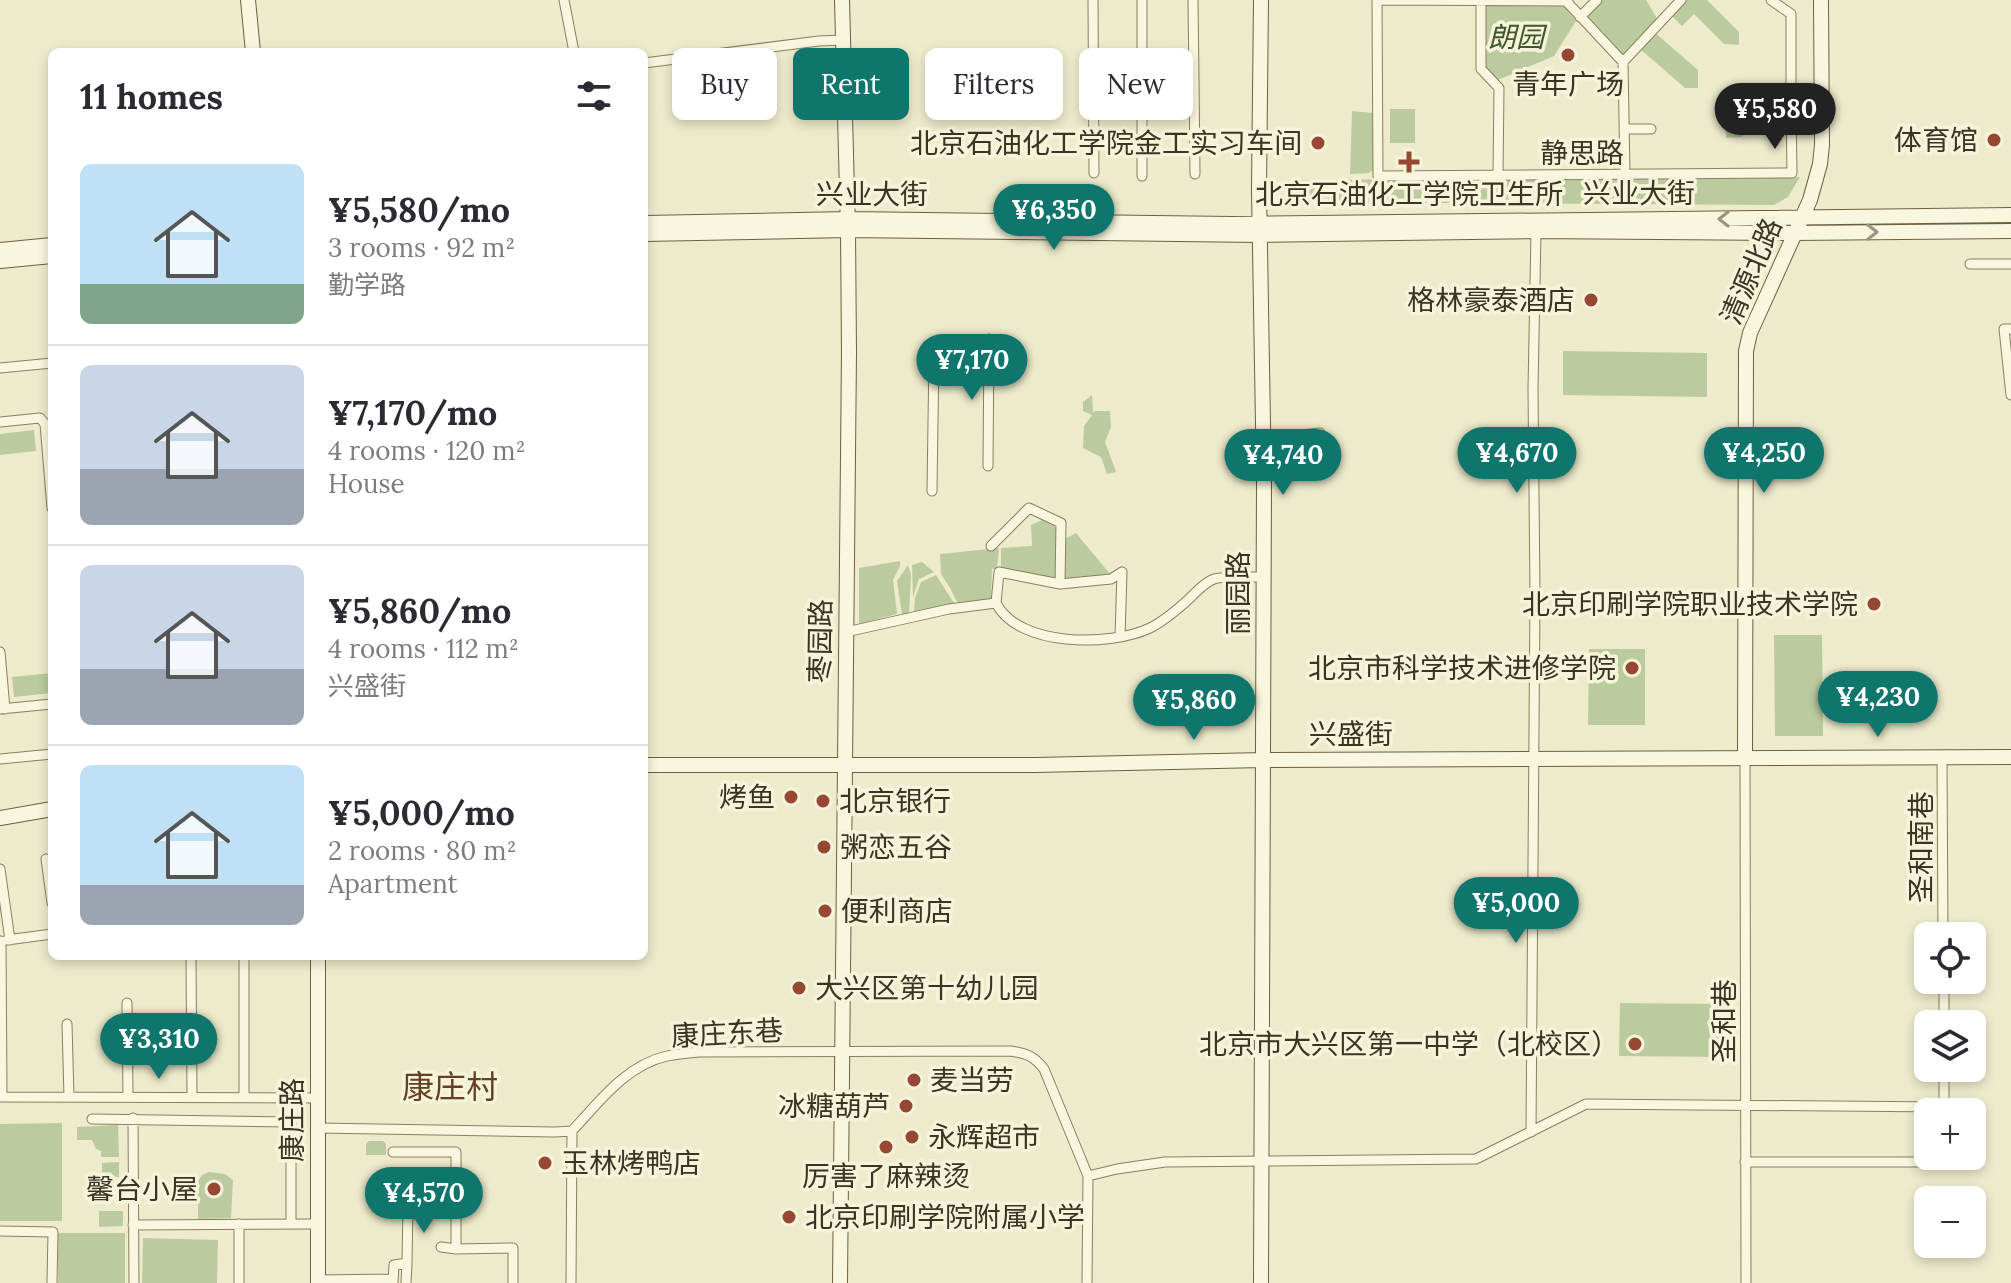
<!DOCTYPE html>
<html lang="en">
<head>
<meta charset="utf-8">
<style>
	:root { --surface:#fff; --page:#f2f2f3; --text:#2b2b33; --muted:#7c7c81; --line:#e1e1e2; --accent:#0f766e }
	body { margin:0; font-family:Lora,"Noto Sans SC",serif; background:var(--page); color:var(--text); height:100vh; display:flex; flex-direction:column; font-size:30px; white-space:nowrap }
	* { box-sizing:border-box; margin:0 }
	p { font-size:26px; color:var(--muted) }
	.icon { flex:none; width:44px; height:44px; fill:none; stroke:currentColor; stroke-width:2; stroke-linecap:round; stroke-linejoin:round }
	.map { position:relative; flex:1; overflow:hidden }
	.panel { position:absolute; left:48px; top:48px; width:600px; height:912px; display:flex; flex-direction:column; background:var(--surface); border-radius:12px; box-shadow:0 4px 12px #0003 }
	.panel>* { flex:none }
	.top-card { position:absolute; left:672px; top:48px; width:760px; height:72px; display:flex; gap:16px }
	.buttons { position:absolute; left:1914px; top:922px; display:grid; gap:16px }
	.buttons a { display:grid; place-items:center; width:72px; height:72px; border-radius:12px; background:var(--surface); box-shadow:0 4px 12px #0003; font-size:40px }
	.price { position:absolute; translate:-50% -68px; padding:0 18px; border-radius:28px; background:var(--accent); color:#fff; font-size:26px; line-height:52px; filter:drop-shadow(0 2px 4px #0008) }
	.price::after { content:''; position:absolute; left:50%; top:48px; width:24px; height:18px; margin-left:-12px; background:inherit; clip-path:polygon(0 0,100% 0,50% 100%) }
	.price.on { background:#222; color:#fff }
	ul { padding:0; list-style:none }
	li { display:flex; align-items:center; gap:24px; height:200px; padding:0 32px }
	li+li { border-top:2px solid var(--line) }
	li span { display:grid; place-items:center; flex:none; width:224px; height:160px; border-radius:12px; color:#555 }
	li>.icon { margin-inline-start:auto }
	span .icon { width:96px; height:96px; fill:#fffc; stroke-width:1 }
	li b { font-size:34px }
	h2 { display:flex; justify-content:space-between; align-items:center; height:96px; padding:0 32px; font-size:34px }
	.chip { padding:0 28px; border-radius:12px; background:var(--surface); box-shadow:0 4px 12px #0003; font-size:28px; line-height:72px }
	.chip.on { background:var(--accent); color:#fff }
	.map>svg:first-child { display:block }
</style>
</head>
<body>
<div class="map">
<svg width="2011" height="1283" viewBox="0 0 2011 1283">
	<rect width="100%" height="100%" fill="#edebcb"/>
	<path fill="#bccb9f" d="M1602,0H1646L1658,20L1623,55L1585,17Z
		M1684,0H1707L1739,32V45L1724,44L1694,14L1682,26L1670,14Z
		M1484,4L1564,5L1576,21L1554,56L1498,80L1485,67Z
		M1653,31L1698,70V88H1685L1639,48Z
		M1390,109H1415V143H1390Z
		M1352,111L1374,113L1373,170L1369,173L1350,174Z
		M1725,119H1740L1745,124L1746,132L1742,137L1726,138Z
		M1800,177L1788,197L1774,205L1293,202L1294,180Z
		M1563,351L1707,353V397L1563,395Z
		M1092,395L1093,413L1095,411H1110L1111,427L1105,442L1116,472L1107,474L1101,457L1083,448L1084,426L1092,415L1083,411V402Z
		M34,430L36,451L0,455V434Z
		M1330,447L1328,477L1276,475L1272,466V458L1282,448Z
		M1042,520L1056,527L1057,581L1001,570V548L1032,546L1031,525Z
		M1076,533L1110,574L1094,578L1065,582V539Z
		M999,548L997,569H992L991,599L957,602L950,588L941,574L940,554Z
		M900,561V566L893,580L897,614L859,624V568Z
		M922,562L934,572L919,579L913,597L912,565Z
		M908,565L911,575L909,613L902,615L897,581Z
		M936,575L954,603L914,613L915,598L921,582Z
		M1774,635H1822L1823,736H1775Z
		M1589,649H1645V725H1588Z
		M52,673V693L14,697L12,677Z
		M1620,1003L1726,1004L1725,1057L1619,1056Z
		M62,1123V1221H0V1124Z
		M118,1125L119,1157H101V1151L96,1149L92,1140H77V1127Z
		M369,1141H383L386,1144V1155H366V1144Z
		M119,1162V1177H102V1163Z
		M209,1172L225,1174L233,1180L231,1218L198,1219V1181L202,1175Z
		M99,1211H123V1226L99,1227Z
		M58,1233H125V1283H58Z
		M143,1238L218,1240L217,1283H142Z"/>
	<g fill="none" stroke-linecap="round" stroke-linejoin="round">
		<defs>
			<path id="street" d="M564,0L574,52
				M1093,0L1094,173
				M1142,0V176
				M1564,0L1566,1L1377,0L1378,176L1792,173L1791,110
				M1568,0L1566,1L1623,62L1681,0
				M1481,1V69L1499,88L1498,175
				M1580,17L1597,0
				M1623,62L1625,175
				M644,63L819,41L844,40
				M1094,79H1194L1193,0
				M1194,79L1195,174
				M1725,118L1738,116L1744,108L1757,107L1762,110H1791V14L1771,0
				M1624,129H1651
				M1970,264H2011
				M2011,329H2004L2011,395
				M0,368L52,363
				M0,422L40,418L45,424L52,508
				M1264,439L1320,433
				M988,466L989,339
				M932,491L934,353
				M991,546L1029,508L1061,523L1060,584L1111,579L1122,572
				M996,603L999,572L1060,584
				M846,632L949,609L996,603C1018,647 1110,647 1150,628C1164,621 1178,609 1190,598C1196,592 1205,582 1214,579C1224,576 1252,577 1264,577
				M1120,637L1122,572
				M0,652L5,709
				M0,709L52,704
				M1745,758L1746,1283
				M1942,758L1943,936
				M0,759L52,754
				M46,859L52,903
				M0,869L10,940
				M7,940L52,934
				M1,941L2,1097
				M191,956L192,1097
				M244,956V1097
				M1944,980V1024
				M127,1003L128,1097
				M67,1024L69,1097
				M0,1097L318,1098
				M133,1118L134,1283
				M92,1119L291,1122V1224
				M318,1128L555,1132L572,1131C599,1102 626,1065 667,1056C677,1054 688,1053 699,1052L1010,1051C1026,1053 1034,1056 1044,1069L1088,1176L1087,1283
				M1531,1132L1535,595L1533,389L1536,231
				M393,1152H456V1249
				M1745,1162H1948
				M1088,1176L1117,1169L1165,1162L1476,1159L1586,1104L1944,1107V1068
				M133,1225L318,1224
				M0,1231L53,1232L52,1283
				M441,1247L456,1249L513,1248V1283
				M407,1263L408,1204
				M318,1280L393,1279
				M239,1283V1224
				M393,1283L394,1265L407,1263L406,1283
				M571,1283L572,1131"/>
			<path id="secondary" d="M248,0L253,52
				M1261,0L1259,189L1264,483L1261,1283
				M644,223L848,219L1232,224L2011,215
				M644,234L848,230L1260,235L1536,231L1794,233L2011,231
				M0,250L52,245
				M0,261L52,256
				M1745,758L1746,351L1750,333L1810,200L1820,164L1822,145L1821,0
				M644,765H1035L1263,760L2011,757
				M0,818L52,809
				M318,956V1283
				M840,1283L849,352L848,230L842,0"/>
		</defs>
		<use href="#street" stroke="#897f5f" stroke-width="11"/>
		<use href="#secondary" stroke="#6c6042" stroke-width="16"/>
		<use href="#street" stroke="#f8f6de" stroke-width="9"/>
		<use href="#secondary" stroke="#f8f6de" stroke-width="14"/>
	</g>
	<defs><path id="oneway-chevron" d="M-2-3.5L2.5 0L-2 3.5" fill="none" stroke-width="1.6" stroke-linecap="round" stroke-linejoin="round" transform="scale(2)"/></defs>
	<g stroke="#9a9580">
		<use href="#oneway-chevron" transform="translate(1724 219) rotate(180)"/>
		<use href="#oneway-chevron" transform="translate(1872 232) rotate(-1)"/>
	</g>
	<g fill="#964832" stroke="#f5f3da" stroke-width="3">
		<circle cx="1568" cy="55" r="8"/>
		<circle cx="1994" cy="140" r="8"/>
		<circle cx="1318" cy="143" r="8"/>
		<path d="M1405 150h8v8h8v8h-8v8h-8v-8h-8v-8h8z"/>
		<circle cx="1591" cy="300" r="8"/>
		<circle cx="1874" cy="604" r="8"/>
		<circle cx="1632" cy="668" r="8"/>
		<circle cx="791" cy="797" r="8"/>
		<circle cx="823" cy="801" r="8"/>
		<circle cx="824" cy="847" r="8"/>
		<circle cx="825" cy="911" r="8"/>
		<circle cx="799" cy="988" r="8"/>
		<circle cx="1635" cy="1044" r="8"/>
		<circle cx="914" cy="1080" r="8"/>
		<circle cx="906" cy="1106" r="8"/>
		<circle cx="912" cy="1137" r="8"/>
		<circle cx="886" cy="1147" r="8"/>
		<circle cx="545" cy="1163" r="8"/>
		<circle cx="214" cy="1189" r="8"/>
		<circle cx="789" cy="1217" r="8"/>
	</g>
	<g text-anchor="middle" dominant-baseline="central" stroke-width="7" stroke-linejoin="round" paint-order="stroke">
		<g font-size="28" font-style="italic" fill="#41562a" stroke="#f5f3da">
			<text x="1516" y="37">朗园</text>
		</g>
		<g font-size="28" fill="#3b3422" stroke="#f5f3da" text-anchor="end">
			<text x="1568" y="84" text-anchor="middle">青年广场</text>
			<text x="1978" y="140">体育馆</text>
			<text x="1302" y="143">北京石油化工学院金工实习车间</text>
			<text x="1409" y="194" text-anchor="middle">北京石油化工学院卫生所</text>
			<text x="1575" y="300">格林豪泰酒店</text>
			<text x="1858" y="604">北京印刷学院职业技术学院</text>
			<text x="1616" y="668">北京市科学技术进修学院</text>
			<text x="775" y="797">烤鱼</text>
			<text x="839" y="801" text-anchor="start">北京银行</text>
			<text x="840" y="847" text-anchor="start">粥恋五谷</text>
			<text x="841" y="911" text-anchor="start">便利商店</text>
			<text x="815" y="988" text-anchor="start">大兴区第十幼儿园</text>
			<text x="1619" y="1044">北京市大兴区第一中学（北校区）</text>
			<text x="930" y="1080" text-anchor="start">麦当劳</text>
			<text x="890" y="1106">冰糖葫芦</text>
			<text x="928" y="1137" text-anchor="start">永辉超市</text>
			<text x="561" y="1163" text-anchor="start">玉林烤鸭店</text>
			<text x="886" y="1176" text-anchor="middle">厉害了麻辣烫</text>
			<text x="198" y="1189">馨台小屋</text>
			<text x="805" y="1217" text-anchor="start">北京印刷学院附属小学</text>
		</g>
		<g font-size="28" fill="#3b3422" stroke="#f5f3da">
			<text x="1582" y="153">静思路</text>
			<text x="1639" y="193">兴业大街</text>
			<text x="872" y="194">兴业大街</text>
			<text transform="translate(1751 271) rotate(-67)">清源北路</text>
			<text transform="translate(1238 593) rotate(-90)">丽园路</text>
			<text transform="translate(820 641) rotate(-89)">枣园路</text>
			<text x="1351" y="734">兴盛街</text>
			<text transform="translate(1921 847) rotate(-90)">圣和南巷</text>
			<text transform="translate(1724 1021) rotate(-90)">圣和巷</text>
			<text transform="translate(727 1033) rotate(-3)">康庄东巷</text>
			<text transform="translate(292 1120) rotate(-90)">康庄路</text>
		</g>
		<g font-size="32" fill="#654023" stroke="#f5f3da">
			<text x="450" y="1086">康庄村</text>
		</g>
	</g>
</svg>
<div class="buttons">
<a><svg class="icon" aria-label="locate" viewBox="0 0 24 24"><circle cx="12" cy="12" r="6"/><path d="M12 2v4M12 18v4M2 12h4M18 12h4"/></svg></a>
<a><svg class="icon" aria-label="layers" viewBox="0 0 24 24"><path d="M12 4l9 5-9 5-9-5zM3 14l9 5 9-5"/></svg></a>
<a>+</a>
<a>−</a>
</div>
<b class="price on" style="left:1775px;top:151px">¥5,580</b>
<b class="price" style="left:1054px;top:252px">¥6,350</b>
<b class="price" style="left:972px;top:402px">¥7,170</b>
<b class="price" style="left:1517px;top:495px">¥4,670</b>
<b class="price" style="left:1764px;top:495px">¥4,250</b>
<b class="price" style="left:1283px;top:497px">¥4,740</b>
<b class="price" style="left:1878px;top:739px">¥4,230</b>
<b class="price" style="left:1194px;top:742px">¥5,860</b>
<b class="price" style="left:1516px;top:945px">¥5,000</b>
<b class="price" style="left:159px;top:1081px">¥3,310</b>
<b class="price" style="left:424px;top:1235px">¥4,570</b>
<div class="top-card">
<a class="chip">Buy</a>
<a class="chip on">Rent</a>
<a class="chip">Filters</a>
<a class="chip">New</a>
</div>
<section class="panel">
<h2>11 homes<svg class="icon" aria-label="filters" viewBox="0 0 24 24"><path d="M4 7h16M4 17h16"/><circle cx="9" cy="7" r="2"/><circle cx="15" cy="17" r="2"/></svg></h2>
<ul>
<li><span style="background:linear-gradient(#bfe0f5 75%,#7fa58c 0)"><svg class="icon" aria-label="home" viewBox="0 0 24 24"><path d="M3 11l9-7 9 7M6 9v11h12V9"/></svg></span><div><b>¥5,580/mo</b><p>3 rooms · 92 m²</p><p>勤学路</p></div></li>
<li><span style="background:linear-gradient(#c9d6e8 65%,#9aa5b1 0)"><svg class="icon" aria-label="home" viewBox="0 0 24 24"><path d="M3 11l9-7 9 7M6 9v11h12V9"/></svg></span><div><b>¥7,170/mo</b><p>4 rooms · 120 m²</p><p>House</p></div></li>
<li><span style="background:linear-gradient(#c9d6e8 65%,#9aa5b1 0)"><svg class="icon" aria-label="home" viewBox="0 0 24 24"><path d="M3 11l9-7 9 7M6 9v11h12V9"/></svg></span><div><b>¥5,860/mo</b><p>4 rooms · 112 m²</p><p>兴盛街</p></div></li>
<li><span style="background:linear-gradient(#bfe0f5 75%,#9aa5b1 0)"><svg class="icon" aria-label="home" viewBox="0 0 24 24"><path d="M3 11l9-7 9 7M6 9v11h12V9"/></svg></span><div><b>¥5,000/mo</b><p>2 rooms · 80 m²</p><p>Apartment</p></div></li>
</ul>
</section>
</div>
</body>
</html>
